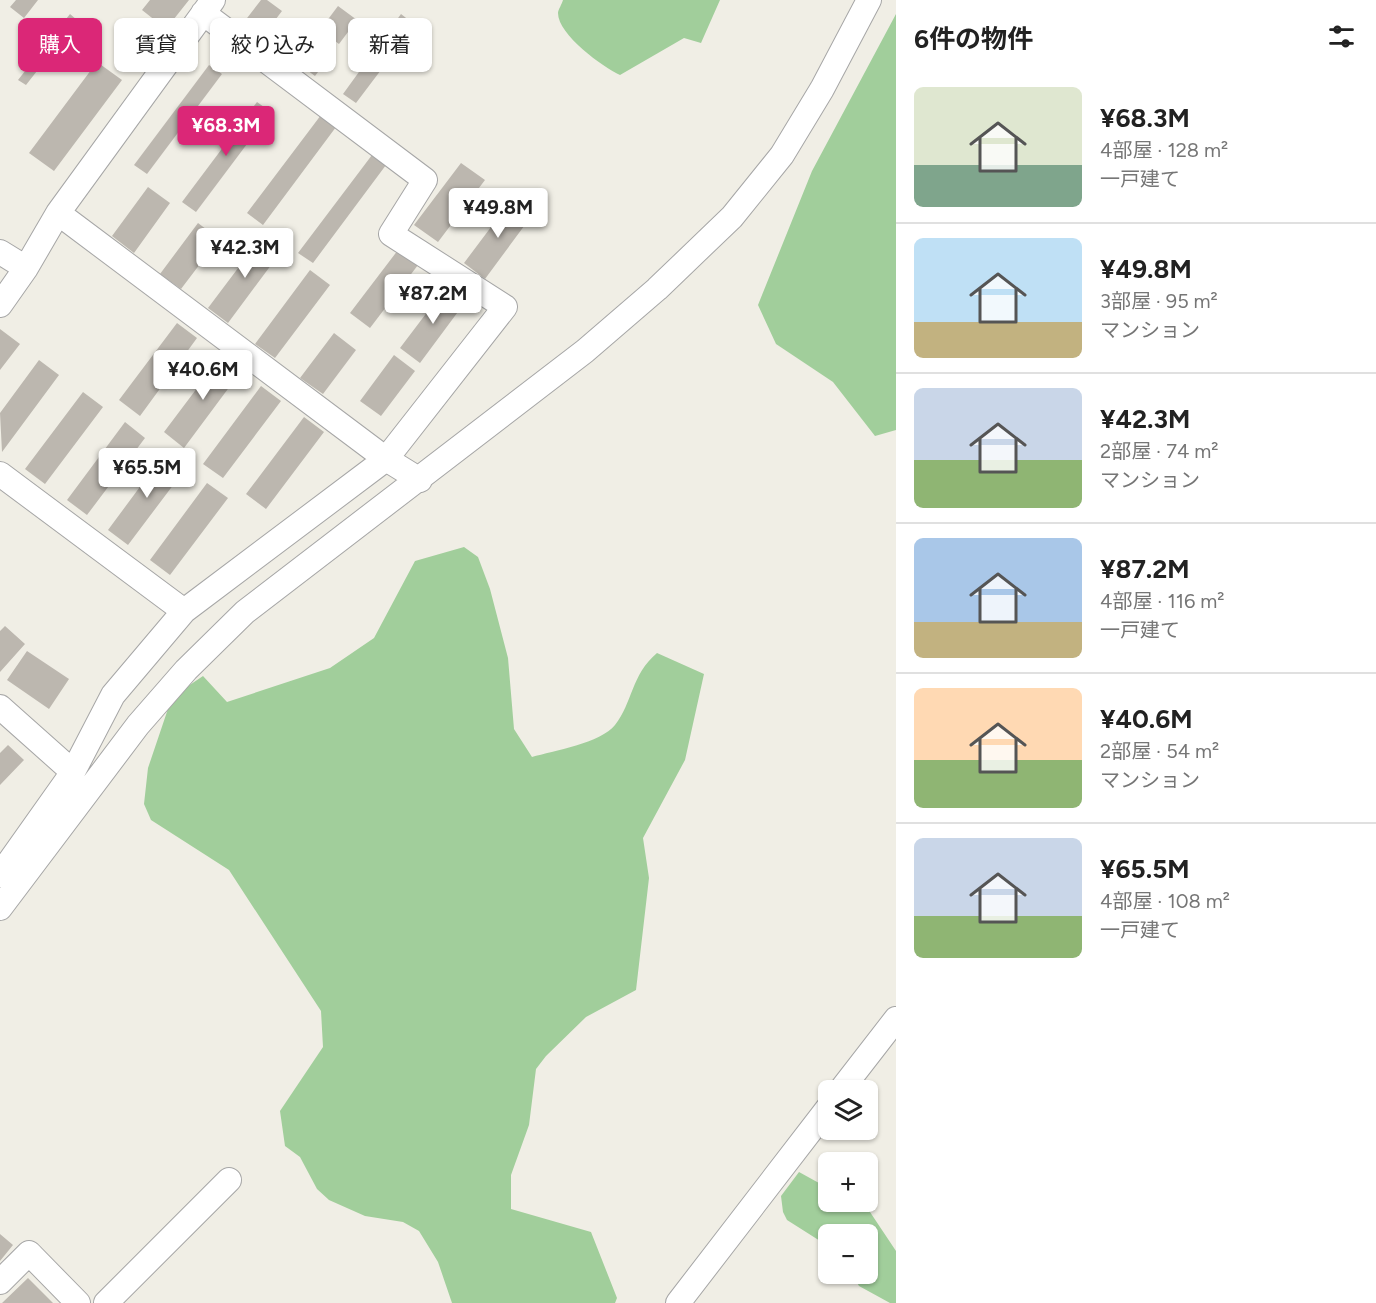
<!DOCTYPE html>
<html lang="ja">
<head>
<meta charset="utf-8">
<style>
	:root { --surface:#fff; --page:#f2f2f2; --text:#222; --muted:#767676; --line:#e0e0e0; --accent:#db2777 }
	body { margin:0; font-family:Figtree,"Noto Sans JP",sans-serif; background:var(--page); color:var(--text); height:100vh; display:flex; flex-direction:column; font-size:22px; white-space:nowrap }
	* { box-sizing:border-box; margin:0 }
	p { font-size:20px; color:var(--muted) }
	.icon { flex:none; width:33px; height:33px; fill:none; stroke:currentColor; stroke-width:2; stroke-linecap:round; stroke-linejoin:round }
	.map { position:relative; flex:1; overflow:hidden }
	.drawer { display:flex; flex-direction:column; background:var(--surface); width:480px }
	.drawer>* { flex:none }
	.top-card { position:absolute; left:18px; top:18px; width:570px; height:54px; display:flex; gap:12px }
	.fabs { position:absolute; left:818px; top:1080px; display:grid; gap:12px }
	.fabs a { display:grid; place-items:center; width:60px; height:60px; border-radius:9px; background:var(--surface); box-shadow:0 2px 4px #0004; font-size:30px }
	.price { position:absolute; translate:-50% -51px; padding:0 14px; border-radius:6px; background:#fff; color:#222; font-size:20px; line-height:39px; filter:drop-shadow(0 2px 3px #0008) }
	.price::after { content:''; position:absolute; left:50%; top:36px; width:18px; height:14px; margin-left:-9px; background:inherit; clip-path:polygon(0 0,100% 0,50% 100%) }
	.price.current { background:var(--accent); color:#fff }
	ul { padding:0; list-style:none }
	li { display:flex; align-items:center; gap:18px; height:150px; padding:0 18px }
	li+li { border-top:2px solid var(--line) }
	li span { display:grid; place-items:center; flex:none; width:168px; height:120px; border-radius:9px; color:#555 }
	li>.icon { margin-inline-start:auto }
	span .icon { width:72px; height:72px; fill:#fffc; stroke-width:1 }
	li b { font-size:26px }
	h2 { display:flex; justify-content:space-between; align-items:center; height:72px; padding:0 18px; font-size:26px }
	.chip { padding:0 21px; border-radius:9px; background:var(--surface); box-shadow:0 2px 4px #0004; font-size:21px; line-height:54px }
	.chip.current { background:var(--accent); color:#fff }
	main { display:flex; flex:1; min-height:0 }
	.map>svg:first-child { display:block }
</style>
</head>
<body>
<main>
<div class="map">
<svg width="896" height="1303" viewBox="0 0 896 1303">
	<rect width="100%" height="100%" fill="#f0eee5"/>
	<path fill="#a1ce9b" d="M563,0H720L701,43L684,38L620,75C603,67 558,35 558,13C558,10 562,4 563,0Z
		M896,14V430L875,436L833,382L776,344L758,305L812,171Z
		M464,547L478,557L490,589L508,658L514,729L532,757C553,751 601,743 615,725C633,702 631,675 657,653L704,674L685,760L643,838L649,878L636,990L586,1017L546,1056L536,1069L529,1125L511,1175V1209L591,1232L617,1298L615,1303H452L438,1262L419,1231L403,1222L365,1216L329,1200L317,1189L300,1157L285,1146L280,1111L323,1047L321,1011L229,870L151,820L144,804L148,768L172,697L203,676L227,702L330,668L374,638L415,561Z
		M799,1172L828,1188V1202H854L868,1209L896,1251V1303H890L859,1286L852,1274H867V1234H828V1246L787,1220L783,1212L781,1196Z"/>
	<path fill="#bcb7af" d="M16,0H38L24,18L10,7Z
		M150,0H189L166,29L142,10Z
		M261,0H267L282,11L263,36L244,22Z
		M338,6L357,20L339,44L320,30Z
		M70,14L77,20L26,85L18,80Z
		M401,14L415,25L356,103L343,94Z
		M315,37L334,51L315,76L296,62Z
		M97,62L122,80L54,171L29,153Z
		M209,65L222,74L147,174L134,165Z
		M257,102L271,112L196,212L182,202Z
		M321,115L336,127L263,225L247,213Z
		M372,155L386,165L313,263L298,253Z
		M461,163L485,180L438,242L414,225Z
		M148,187L170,203L134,253L112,236Z
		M512,199L533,214L485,279L464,263Z
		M198,223L219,239L181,289L160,274Z
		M263,235L283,249L228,323L208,308Z
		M398,250L418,265L370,328L350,313Z
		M310,270L330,285L275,358L255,344Z
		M447,286L466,301L420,363L400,348Z
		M177,323L197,338L140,416L119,400Z
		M0,329L20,344L0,370Z
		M334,333L356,350L323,394L300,378Z
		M222,355L242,370L184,448L164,432Z
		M394,355L415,371L381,416L360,401Z
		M39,360L59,375L2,452L0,413Z
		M261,386L281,401L223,478L203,464Z
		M83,392L103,407L45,484L25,469Z
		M304,417L324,432L266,509L246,494Z
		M125,422L145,438L87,515L67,500Z
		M165,453L186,468L128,545L108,530Z
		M207,483L228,498L170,575L150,560Z
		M5,626L25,644L0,672V631Z
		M27,651L69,679L49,709L7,680Z
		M8,745L24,760L0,785V753Z
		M0,1234L13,1245L0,1261Z
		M28,1278L53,1303H2Z"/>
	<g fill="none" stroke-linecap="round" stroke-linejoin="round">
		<defs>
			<path id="minor" d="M58,213L386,459L420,480
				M0,252L26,268
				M0,305L26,268L58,213L213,0
				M0,474L184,611
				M0,707L73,772
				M0,875L73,772L113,695L184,611L386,459L505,307L391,234L425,180L203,13
				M0,908L138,725L186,670L245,612L585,351L657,289L732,217L782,155L822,89L869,0
				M841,1090L896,1019
				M0,1282L29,1253L78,1303
				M106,1303L229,1180
				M678,1303L828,1108"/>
		</defs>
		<use href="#minor" stroke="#a6a6a6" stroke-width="26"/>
		<use href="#minor" stroke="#fff" stroke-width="24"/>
	</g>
</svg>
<div class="fabs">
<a><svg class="icon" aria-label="layers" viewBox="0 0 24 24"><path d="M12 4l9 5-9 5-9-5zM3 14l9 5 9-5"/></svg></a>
<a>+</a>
<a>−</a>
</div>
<b class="price current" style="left:226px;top:157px">¥68.3M</b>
<b class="price" style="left:498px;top:239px">¥49.8M</b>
<b class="price" style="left:245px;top:279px">¥42.3M</b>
<b class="price" style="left:433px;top:325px">¥87.2M</b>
<b class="price" style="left:203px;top:401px">¥40.6M</b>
<b class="price" style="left:147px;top:499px">¥65.5M</b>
<div class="top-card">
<a class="chip current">購入</a>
<a class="chip">賃貸</a>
<a class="chip">絞り込み</a>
<a class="chip">新着</a>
</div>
</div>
<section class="drawer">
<h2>6件の物件<svg class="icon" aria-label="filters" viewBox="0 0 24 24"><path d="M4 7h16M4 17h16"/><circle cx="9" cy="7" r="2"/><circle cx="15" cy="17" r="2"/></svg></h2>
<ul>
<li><span style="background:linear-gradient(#dfe7d0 65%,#7fa58c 0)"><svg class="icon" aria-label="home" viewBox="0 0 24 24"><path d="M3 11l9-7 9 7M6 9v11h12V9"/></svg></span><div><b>¥68.3M</b><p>4部屋 · 128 m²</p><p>一戸建て</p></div></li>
<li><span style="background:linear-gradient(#bfe0f5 70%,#c2b280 0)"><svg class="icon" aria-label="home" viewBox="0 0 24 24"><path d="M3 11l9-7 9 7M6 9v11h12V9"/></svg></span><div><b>¥49.8M</b><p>3部屋 · 95 m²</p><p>マンション</p></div></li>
<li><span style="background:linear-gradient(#c9d6e8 60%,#8fb573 0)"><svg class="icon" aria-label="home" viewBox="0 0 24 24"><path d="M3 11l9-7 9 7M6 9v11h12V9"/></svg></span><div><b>¥42.3M</b><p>2部屋 · 74 m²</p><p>マンション</p></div></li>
<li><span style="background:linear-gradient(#a9c7e8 70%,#c2b280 0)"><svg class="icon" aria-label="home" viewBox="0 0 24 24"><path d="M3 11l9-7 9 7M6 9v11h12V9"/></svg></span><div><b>¥87.2M</b><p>4部屋 · 116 m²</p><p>一戸建て</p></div></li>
<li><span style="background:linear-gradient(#ffd9b3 60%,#8fb573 0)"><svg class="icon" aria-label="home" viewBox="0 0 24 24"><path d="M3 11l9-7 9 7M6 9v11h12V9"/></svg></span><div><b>¥40.6M</b><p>2部屋 · 54 m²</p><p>マンション</p></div></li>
<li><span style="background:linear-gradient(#c9d6e8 65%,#8fb573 0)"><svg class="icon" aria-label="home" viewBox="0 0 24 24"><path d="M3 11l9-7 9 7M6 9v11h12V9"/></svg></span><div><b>¥65.5M</b><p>4部屋 · 108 m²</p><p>一戸建て</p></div></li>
</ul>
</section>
</main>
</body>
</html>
